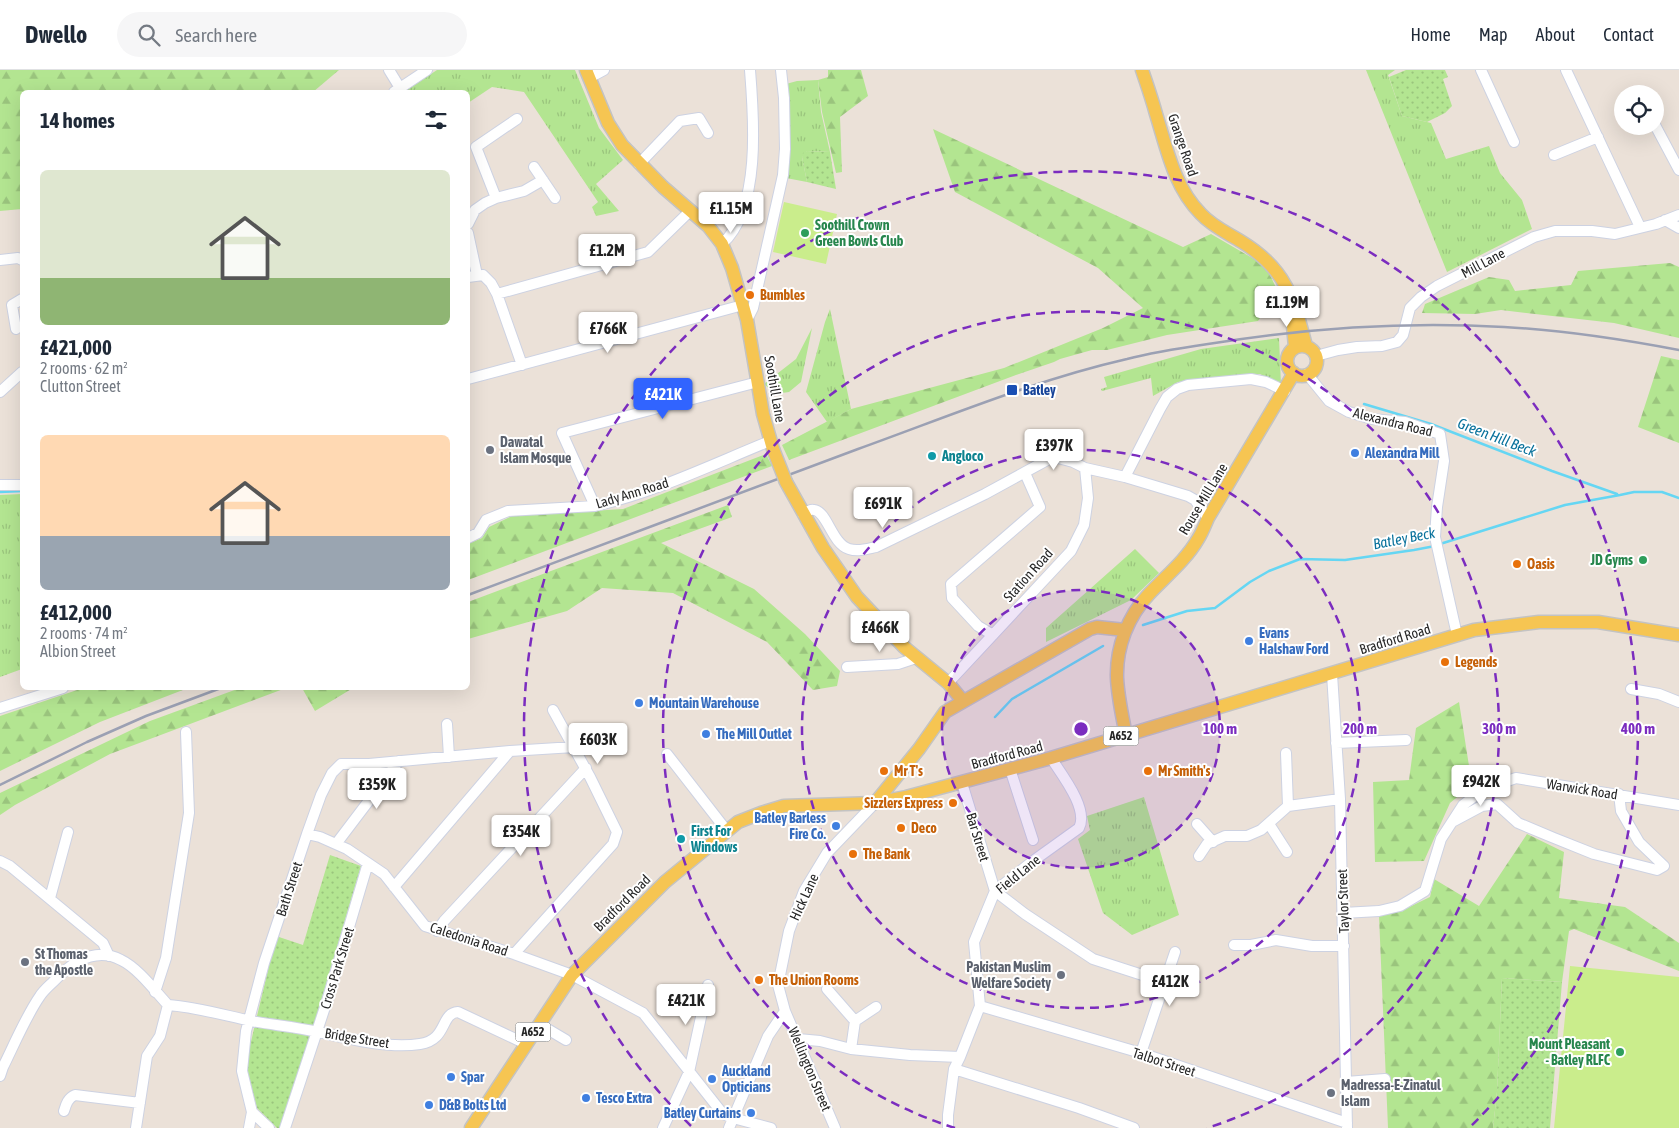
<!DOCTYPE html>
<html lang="en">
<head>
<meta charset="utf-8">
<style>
	:root { --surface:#fff; --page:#f6f6f7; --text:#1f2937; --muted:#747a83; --line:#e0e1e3; --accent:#3164ff }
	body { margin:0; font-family:"Asap Condensed",sans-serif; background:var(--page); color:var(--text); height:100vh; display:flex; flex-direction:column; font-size:19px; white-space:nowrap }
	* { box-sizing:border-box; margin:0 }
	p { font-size:16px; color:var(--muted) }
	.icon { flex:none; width:28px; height:28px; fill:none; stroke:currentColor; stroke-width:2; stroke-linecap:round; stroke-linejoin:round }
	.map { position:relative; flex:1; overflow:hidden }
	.details { position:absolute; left:20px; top:20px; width:450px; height:600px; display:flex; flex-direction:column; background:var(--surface); border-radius:8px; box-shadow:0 5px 20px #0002 }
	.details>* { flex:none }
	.controls { position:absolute; left:1614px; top:15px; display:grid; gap:10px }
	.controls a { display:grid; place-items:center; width:50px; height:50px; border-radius:50%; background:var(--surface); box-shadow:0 5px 20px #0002; font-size:25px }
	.price { position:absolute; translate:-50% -42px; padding:0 11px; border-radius:5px; background:#fff; color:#222; font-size:16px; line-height:32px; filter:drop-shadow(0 1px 2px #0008) }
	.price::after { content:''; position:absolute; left:50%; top:30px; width:15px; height:11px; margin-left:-8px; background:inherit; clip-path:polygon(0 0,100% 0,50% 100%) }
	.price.active { background:var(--accent); color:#fff }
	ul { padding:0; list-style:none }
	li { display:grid; align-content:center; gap:10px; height:265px; padding:0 20px }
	li span { display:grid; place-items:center; height:155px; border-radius:8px; color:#555 }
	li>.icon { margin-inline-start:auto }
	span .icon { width:90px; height:90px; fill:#fffc; stroke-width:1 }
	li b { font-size:21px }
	h2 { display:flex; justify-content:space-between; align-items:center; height:60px; padding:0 20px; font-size:21px }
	header { display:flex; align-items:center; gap:30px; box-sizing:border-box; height:70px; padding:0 25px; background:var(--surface); border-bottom:1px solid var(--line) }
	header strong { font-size:24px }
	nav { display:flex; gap:28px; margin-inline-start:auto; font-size:18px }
	.search { width:350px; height:45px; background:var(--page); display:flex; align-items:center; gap:12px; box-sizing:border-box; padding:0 18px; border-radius:28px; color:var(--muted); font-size:19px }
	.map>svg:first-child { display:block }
</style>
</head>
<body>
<header>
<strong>Dwello</strong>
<div class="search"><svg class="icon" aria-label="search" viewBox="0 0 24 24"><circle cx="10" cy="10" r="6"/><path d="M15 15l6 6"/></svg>Search here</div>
<nav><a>Home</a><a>Map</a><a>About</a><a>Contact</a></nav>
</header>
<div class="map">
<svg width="1679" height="1058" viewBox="0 0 1679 1058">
	<defs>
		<pattern id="grass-tufts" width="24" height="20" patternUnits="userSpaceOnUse" patternTransform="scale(1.25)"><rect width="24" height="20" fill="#b3e591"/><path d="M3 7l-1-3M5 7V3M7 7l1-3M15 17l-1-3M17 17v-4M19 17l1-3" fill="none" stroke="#9ac47d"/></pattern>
		<pattern id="forest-firs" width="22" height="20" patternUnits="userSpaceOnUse" patternTransform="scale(1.25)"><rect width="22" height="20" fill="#b3e591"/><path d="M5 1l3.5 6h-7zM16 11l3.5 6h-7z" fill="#9ac47d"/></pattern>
		<pattern id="park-dots" width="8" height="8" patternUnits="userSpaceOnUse" patternTransform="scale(1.25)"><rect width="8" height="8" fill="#b3e591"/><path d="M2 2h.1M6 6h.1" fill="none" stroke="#9ac47d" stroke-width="1.8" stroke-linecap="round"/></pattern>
	</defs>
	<rect width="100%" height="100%" fill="#ebe1d8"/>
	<path fill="url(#grass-tufts)" d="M437,0H575L599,58L623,90L596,114L619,141L596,146L592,137L598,132L524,22L492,17L468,33V22H404Z
		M1366,0H1395L1388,5L1402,46L1431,53L1446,89L1489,76L1500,103L1522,130L1532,159L1447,202Z
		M818,10L821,42L830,82L807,81L802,87L807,112L786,108V14L797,11Z
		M830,239L851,339L827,352L806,322L825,252Z
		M812,258L801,312L789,322L775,324L764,314L796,289Z
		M1279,268L1281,315L1260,304L1178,312L1153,326L1151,308L1102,321L1101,319L1107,317L1104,307L1201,279Z
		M22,424V599L0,607V425Z
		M1135,479L1159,503L1131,530L1046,572V558Z
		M1144,727L1179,845L1132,865L1103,843L1078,769L1090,760L1087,746Z"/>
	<path fill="url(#forest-firs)" d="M0,0H339L313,22H22V139L0,141Z
		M828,0H861L868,26L840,47L842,102L836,103L822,42L818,10L828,7Z
		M933,59L1183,177L1211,164L1266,196L1278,222L1258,251L1167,265L1107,280H1092L1060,289L1054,292L1019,304L789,390L782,375L851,339L1004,298L1103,258L1143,238L1098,198L955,122Z
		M1670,193L1679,197V268L1614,253L1501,240L1475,244L1422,243L1425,234L1489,207L1509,210L1515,221L1571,215L1578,201Z
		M1661,286L1679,290V373L1638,357Z
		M766,384L772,396L468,510V474L482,468L489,457L512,446L623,439Z
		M728,435L732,447L661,473L754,519L805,564L840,601L837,616L813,620L767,572L673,523L602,518L567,541L468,569V532Z
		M83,618H188L100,652L0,701V646Z
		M240,618H286L110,684L15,735L0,745V723L150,651Z
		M302,618H353L315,641Z
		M1459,632L1472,715L1450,733L1424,791L1375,792L1373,712L1409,710L1416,658Z
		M1527,764L1564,782L1559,828L1625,837L1679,873V901L1574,859L1569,861L1562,912L1502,908L1497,1022L1493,1058H1388L1379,846L1403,840L1430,827L1434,809L1479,836Z"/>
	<path fill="url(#park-dots)" d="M1406,0H1445L1448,7L1443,9L1452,36L1445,43L1427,52L1402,46L1389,7Z
		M807,81L830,82L836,119L807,112L802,87L803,83Z
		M330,785L361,796L311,965L280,1058H277L257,1038L247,1002L244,1001L276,866L303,875Z
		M1502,908L1562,912L1550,1058H1493L1497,1022Z"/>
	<path fill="#caed8c" d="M784,132L837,144L826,194L773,182Z
		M1570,896L1679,907V1058H1554Z"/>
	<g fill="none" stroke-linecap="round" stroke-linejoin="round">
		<path stroke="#65d6f3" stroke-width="2.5" d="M1364,334L1431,354L1552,401L1617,424
			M0,422L22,421
			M1440,474L1565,435L1620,425L1634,422H1662L1679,428
			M1143,555L1187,541L1215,538L1250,512L1269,501L1300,489L1345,490L1414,480L1435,476
			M995,647L1012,629L1103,576"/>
		<defs>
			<path id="minor" d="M389,0L400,18
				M1481,0L1514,72
				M1566,0L1640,157
				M589,8L604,0
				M394,22L427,0
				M1655,55L1679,100
				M1554,85L1598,67
				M639,94L680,51L699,48L708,63
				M534,97L555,128
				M496,128L476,77L517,49
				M1665,150L1679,158
				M468,154L475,140L485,133L496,128L524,121L543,110
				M468,163L477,205
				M722,174C761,139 754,49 750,0
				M0,190L18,188L22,190
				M468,207L483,205L491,213L497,224L522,295
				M497,224L648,182L690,141
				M747,250L753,238L783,105L785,79L784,28L781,0
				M16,259L12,235L22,229
				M1316,286L1338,280L1357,277L1382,276L1397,272L1403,265L1410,238L1421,227L1437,216L1534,167L1555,161H1592L1615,164L1656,154L1679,145
				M1307,304L1329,331L1349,342L1372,349L1405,352L1440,364L1444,391L1437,437L1435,467L1457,565
				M468,309L743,235
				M0,322L22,302
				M1125,407L1160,339L1167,327L1177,319L1188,315L1251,309L1266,312L1285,321
				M0,415H22
				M595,436L562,363L758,312
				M803,444C806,442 810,439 814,440C827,441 832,474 849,479C858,482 867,479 876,477L985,424L1049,389L1058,388L1073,392L1085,398L1125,407L1188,426L1195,430L1208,448
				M468,468L478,463L486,450L508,441L595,436C656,422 713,394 770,371
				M993,565L978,556L952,528L951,514L1040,437L1025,403
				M847,597L898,594L916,588
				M1332,604L1340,729L1347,1058
				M948,613L1071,481L1084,455L1088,428L1085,398
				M1631,619L1659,624L1679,632
				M0,638L63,618
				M447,654L449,687
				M1336,673L1406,670
				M1286,683L1288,736
				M667,684L727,761
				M1010,699L1033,770
				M962,713L995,821
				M1452,752L1482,736L1497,734L1518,753L1554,768L1594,784L1657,800L1664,796L1639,772L1621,741L1619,724
				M1197,754L1213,772
				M1269,754L1287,782
				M307,764L320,767L347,779L384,804L425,856L514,884L572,905L643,943L723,1044L733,1048L771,1058
				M336,774L399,691
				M1199,786L1207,774L1225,766H1247L1261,760L1288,736L1340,729
				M0,791L10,796L103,873L109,886
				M394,817L510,681
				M995,821L1025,844L1093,889L1164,912
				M50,828L68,762
				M1343,843L1379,841L1400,836L1425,821L1441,769L1463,735L1484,719L1516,708L1679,735
				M437,861L444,851L586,698
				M1234,875H1251L1276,870L1312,876H1344
				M514,884L613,774L617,762L590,707L553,640
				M827,919L855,951L851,979
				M155,922L166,888L189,743L186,662
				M168,935C196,937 223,945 251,951C273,955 296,957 318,962C349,969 389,979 420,974C448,970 440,943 458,942L526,974
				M980,936L1141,983L1347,1053
				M855,951L876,937
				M539,954L566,970
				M798,969L820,971L851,979L910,985L960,987
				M1141,983L1175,882
				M954,999L1079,1038L1134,1058
				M0,1006L3,997C14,975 26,946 40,926C44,920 49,916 53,912C71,893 95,876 121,890C138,898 155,921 168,935
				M1346,1012L1385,1009
				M64,1041C66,1034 68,1028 75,1025L140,1033
				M136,1058L147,986L160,966L168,935
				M249,1058L252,1042
				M269,1058L252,1042L242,1001L246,961L264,893L307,764L321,725L332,703L341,694H369L510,681L574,677
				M285,1058L327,931L368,793
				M663,1058L689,1002L708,915
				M729,1058L768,966L785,941
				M835,1058L785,941L778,915L789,861L804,821L827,783L875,733
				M948,1058V1045L954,999L960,987L980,936L974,872L995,821L1033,791L1079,758C1089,739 1062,705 1051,688"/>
			<path id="major" d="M586,0L608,53L622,75L663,117L708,156L722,174L732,198L747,250L763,344L773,379
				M1142,0C1147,15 1152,29 1156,44C1167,79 1174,117 1201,144C1213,157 1228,163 1242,172C1286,199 1294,229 1306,276
				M1292,245L1295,277
				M1287 291a15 15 0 1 1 30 0a15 15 0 1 1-30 0Z
				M786,412L823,478L857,527L904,577L948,613L963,631
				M1126,665C1122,646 1118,627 1117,608C1116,577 1128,546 1149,524C1166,506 1186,490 1198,469C1202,463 1205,455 1208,448L1294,303
				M875,733L919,679L945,642L1090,559L1097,557L1125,560
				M471,1058L572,905L665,812L738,752L761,743L784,736L875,733L906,727L1051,688L1474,560L1539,552H1598L1679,565"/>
		</defs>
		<use href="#minor" stroke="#cdd2e2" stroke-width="12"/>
		<use href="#major" stroke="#c3c3c3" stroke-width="15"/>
		<use href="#minor" stroke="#fff" stroke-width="10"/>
		<use href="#major" stroke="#f6c552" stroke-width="12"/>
		<path stroke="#9ba0b3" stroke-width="2.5" d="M468,525C598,476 728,428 858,379C947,347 1035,310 1127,289C1154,282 1181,278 1208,274C1306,258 1405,251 1504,257C1563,260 1621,269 1679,280
			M0,715L87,672L146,646L221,618"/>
		<defs>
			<path id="major-bridge" d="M773,379L786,412"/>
		</defs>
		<use href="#major-bridge" stroke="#c3c3c3" stroke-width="15" stroke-linecap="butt"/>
		<use href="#major-bridge" stroke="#f6c552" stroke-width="12"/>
	</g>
	<circle cx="1081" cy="659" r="139" fill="#7b2cbf" fill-opacity=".12"/>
	<g fill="none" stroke="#7b2cbf" stroke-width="2.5" stroke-dasharray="9 6">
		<circle cx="1081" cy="659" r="139"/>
		<circle cx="1081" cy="659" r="279"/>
		<path d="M955 1058A418 418 0 1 1 1207 1058"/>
		<path d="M691 1056A557 557 0 1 1 1471 1056"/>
	</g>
	<g fill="#2e9e5b" stroke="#fff" stroke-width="2">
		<circle cx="805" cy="163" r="5"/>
		<circle cx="1643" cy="490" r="5"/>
		<circle cx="1620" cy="982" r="5"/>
	</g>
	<g fill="#e8710a" stroke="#fff" stroke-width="2">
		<circle cx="750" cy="225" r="5"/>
		<circle cx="1517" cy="494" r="5"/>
		<circle cx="1445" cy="592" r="5"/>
		<circle cx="884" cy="701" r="5"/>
		<circle cx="1148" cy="701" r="5"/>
		<circle cx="953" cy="733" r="5"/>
		<circle cx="901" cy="758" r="5"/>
		<circle cx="853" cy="784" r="5"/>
		<circle cx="759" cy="910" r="5"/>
	</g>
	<rect fill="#1a4fb4" stroke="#fff" stroke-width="2" x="1006" y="314" width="12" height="12" rx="2.5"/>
	<g fill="#6b7280" stroke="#fff" stroke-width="2">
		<circle cx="490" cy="380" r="5"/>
		<circle cx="25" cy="892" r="5"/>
		<circle cx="1061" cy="905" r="5"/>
		<circle cx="1331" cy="1023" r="5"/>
	</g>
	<g fill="#3f7fe0" stroke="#fff" stroke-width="2">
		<circle cx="1355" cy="383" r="5"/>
		<circle cx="1249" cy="571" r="5"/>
		<circle cx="639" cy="633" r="5"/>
		<circle cx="706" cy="664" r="5"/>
		<circle cx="836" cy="756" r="5"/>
		<circle cx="451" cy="1007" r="5"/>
		<circle cx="712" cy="1009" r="5"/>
		<circle cx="586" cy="1028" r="5"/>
		<circle cx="429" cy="1035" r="5"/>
		<circle cx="751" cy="1043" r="5"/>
	</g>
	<g fill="#0f9aa8" stroke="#fff" stroke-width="2">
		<circle cx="932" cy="386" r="5"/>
		<circle cx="681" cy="769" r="5"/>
	</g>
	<g text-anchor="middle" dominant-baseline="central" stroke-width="4" stroke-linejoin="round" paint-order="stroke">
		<g fill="#fff" stroke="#686868" stroke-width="1">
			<rect x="1103.5" y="656.5" width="35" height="19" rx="4"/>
			<rect x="515.5" y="952.5" width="35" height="19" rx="4"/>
		</g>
		<g font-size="12" font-weight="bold" fill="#272727">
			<text x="1121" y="666">A652</text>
			<text x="533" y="962">A652</text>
		</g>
		<g font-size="14" fill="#272727" stroke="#fff">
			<text transform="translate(1183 75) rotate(71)">Grange Road</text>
			<text transform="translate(1483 193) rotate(-28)">Mill Lane</text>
			<text transform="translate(775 319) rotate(80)">Soothill Lane</text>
			<text transform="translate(1393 352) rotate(14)">Alexandra Road</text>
			<text transform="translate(632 423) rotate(-17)">Lady Ann Road</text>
			<text transform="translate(1203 429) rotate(-59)">Rouse Mill Lane</text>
			<text transform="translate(1028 505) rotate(-48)">Station Road</text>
			<text transform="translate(1395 569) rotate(-17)">Bradford Road</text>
			<text transform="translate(1007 685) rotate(-15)">Bradford Road</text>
			<text transform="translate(1582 719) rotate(9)">Warwick Road</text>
			<text transform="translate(978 767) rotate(73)">Bar Street</text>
			<text transform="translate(1018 804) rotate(-39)">Field Lane</text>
			<text transform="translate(289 819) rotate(-72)">Bath Street</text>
			<text transform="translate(804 827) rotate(-65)">Hick Lane</text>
			<text transform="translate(1343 831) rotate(-92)">Taylor Street</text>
			<text transform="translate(622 833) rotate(-45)">Bradford Road</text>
			<text transform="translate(469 869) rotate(18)">Caledonia Road</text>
			<text transform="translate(337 898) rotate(-73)">Cross Park Street</text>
			<text transform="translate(357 968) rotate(9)">Bridge Street</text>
			<text transform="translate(1164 992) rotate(18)">Talbot Street</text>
			<text transform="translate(810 999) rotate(67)">Wellington Street</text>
		</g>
		<g font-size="14" font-weight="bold" fill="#27864d" stroke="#fff" text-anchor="end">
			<text x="815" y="155" text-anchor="start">Soothill Crown<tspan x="815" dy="16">Green Bowls Club</tspan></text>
			<text x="1633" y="490">JD Gyms</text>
			<text x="1610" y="974">Mount Pleasant<tspan x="1610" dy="16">- Batley RLFC</tspan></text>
		</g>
		<g font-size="14" font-weight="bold" fill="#c56008" stroke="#fff" text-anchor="start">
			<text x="760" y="225">Bumbles</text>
			<text x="1527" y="494">Oasis</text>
			<text x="1455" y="592">Legends</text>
			<text x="894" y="701">Mr T's</text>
			<text x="1158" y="701">Mr Smith's</text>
			<text x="943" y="733" text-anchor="end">Sizzlers Express</text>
			<text x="911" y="758">Deco</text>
			<text x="863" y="784">The Bank</text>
			<text x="769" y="910">The Union Rooms</text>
		</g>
		<g font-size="14" font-weight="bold" fill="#164399" stroke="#fff" text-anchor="start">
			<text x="1023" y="320">Batley</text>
		</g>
		<g font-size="14" font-weight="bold" fill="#5b616d" stroke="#fff" text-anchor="start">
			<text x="500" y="372">Dawatal<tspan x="500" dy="16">Islam Mosque</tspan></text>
			<text x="35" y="884">St Thomas<tspan x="35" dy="16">the Apostle</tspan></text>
			<text x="1051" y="897" text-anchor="end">Pakistan Muslim<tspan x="1051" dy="16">Welfare Society</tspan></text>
			<text x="1341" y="1015">Madressa-E-Zinatul<tspan x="1341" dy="16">Islam</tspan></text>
		</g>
		<g font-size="14" font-weight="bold" fill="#366cbe" stroke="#fff" text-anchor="start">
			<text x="1365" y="383">Alexandra Mill</text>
			<text x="1259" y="563">Evans<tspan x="1259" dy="16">Halshaw Ford</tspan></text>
			<text x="649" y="633">Mountain Warehouse</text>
			<text x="716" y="664">The Mill Outlet</text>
			<text x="826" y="748" text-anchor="end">Batley Barless<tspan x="826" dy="16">Fire Co.</tspan></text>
			<text x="722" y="1001">Auckland<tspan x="722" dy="16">Opticians</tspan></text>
			<text x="461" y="1007">Spar</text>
			<text x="596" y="1028">Tesco Extra</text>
			<text x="439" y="1035">D&amp;B Bolts Ltd</text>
			<text x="741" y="1043" text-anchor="end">Batley Curtains</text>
		</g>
		<g font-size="14" font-weight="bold" fill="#0d838f" stroke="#fff" text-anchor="start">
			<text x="942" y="386">Angloco</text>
			<text x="691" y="761">First For<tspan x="691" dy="16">Windows</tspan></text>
		</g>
		<g font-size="15" font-style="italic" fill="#08719b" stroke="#fff">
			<text transform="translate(1497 367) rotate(21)">Green Hill Beck</text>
			<text transform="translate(1404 468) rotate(-11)">Batley Beck</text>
		</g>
	</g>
	<circle cx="1081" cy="659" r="8" fill="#7b2cbf" stroke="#fff" stroke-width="2.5"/>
	<g font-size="15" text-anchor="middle" font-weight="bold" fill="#7b2cbf" stroke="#fff" stroke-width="4" stroke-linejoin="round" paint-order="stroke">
		<text x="1220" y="664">100 m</text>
		<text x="1360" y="664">200 m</text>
		<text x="1499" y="664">300 m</text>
		<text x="1638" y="664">400 m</text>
	</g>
</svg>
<div class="controls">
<a><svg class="icon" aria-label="locate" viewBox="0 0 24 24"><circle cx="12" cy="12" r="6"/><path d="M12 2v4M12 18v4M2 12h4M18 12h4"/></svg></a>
</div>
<b class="price" style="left:731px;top:164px">£1.15M</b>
<b class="price" style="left:607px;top:206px">£1.2M</b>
<b class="price" style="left:1287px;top:258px">£1.19M</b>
<b class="price" style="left:608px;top:284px">£766K</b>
<b class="price active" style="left:663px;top:350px">£421K</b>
<b class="price" style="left:1054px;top:401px">£397K</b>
<b class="price" style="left:883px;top:459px">£691K</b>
<b class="price" style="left:880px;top:583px">£466K</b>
<b class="price" style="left:598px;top:695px">£603K</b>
<b class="price" style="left:1481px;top:737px">£942K</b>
<b class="price" style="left:377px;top:740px">£359K</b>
<b class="price" style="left:521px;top:787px">£354K</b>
<b class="price" style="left:1170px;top:937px">£412K</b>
<b class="price" style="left:686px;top:956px">£421K</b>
<section class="details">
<h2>14 homes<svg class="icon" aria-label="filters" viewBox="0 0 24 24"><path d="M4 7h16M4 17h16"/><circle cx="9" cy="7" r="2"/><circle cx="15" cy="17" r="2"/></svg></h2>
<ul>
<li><span style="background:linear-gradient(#dfe7d0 70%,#8fb573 0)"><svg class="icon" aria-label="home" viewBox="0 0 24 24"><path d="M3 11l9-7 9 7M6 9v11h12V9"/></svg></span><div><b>£421,000</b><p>2 rooms · 62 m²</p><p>Clutton Street</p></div></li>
<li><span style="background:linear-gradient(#ffd9b3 65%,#9aa5b1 0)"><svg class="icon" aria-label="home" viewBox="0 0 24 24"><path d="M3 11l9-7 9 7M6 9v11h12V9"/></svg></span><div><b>£412,000</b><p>2 rooms · 74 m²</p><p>Albion Street</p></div></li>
</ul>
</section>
</div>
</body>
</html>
